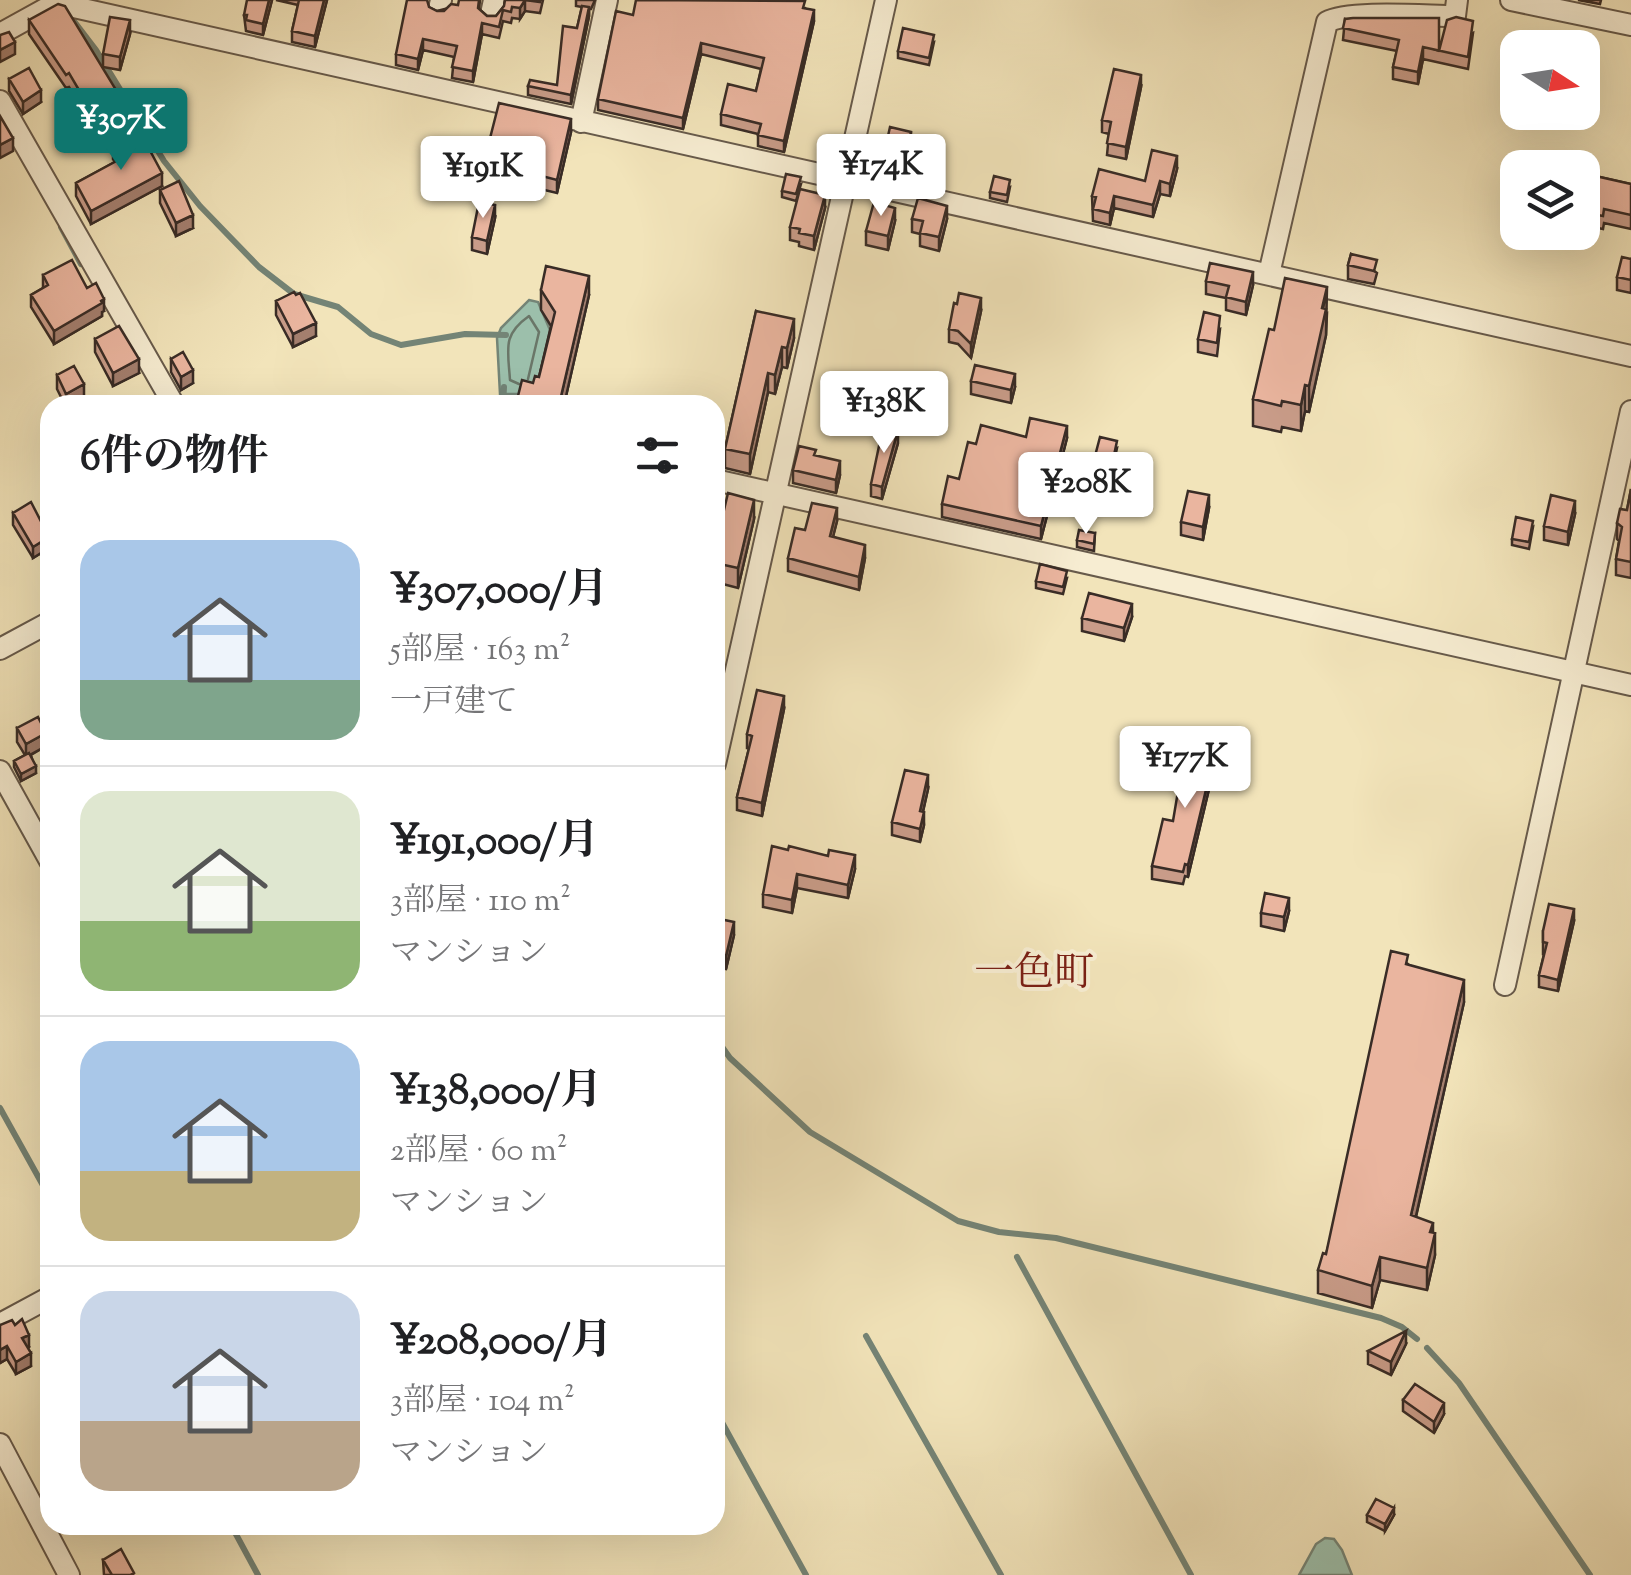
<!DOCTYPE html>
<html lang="ja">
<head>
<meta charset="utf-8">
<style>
	:root { --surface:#fff; --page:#f6f6f6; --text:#202124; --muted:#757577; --line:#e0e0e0; --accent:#0f766e }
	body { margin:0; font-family:"Sorts Mill Goudy","Noto Serif JP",serif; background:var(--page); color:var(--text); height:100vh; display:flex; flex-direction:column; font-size:38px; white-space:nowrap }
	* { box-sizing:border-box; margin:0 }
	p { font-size:32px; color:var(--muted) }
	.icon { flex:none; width:55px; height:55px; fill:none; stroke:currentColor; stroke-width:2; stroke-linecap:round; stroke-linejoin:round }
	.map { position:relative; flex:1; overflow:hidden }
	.sheet { position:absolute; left:40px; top:395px; width:685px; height:1140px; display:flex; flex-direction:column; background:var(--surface); border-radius:30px; box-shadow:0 10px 40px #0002 }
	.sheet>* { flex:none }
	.needle { width:65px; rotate:102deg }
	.controls { position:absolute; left:1500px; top:30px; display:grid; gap:20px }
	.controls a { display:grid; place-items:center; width:100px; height:100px; border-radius:20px; background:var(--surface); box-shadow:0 10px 40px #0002; font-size:50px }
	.price { position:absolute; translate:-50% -85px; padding:0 22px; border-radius:10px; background:#fff; color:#222; font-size:32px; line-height:65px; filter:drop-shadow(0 2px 5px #0008) }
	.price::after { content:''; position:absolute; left:50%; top:60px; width:30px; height:22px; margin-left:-15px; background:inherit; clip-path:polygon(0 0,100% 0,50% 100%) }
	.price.on { background:var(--accent); color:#fff }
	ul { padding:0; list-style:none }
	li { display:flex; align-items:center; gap:30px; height:250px; padding:0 40px }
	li+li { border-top:2px solid var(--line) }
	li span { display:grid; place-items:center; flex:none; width:280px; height:200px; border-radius:30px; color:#555 }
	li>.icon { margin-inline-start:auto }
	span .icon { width:120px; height:120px; fill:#fffc; stroke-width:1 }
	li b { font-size:42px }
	h2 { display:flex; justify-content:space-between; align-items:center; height:120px; padding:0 40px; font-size:42px }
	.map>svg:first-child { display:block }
</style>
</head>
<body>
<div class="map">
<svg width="1631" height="1575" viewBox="0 0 1631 1575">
	<rect width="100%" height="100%" fill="#f2e4ba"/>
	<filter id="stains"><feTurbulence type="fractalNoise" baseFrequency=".002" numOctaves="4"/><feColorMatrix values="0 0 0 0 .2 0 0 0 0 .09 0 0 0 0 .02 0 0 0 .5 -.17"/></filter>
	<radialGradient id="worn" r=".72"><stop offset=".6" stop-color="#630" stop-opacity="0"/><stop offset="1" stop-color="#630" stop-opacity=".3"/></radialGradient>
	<path fill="#9cbfab" stroke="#748476" stroke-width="2.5" d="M529,300L538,302L550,330L535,394H500L497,338L501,328Z
		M1325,1538L1334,1539L1342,1550L1352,1575H1299L1316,1544Z"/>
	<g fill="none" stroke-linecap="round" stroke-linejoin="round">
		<path stroke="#6a7668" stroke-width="2.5" d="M519,384L510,380C508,349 502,335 529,316L539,332L528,379"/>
		<path stroke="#748476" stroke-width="6" d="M70,16L96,50L164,161L200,206L259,267L294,294L338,307L371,334L401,345L465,334L506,335
			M61,227L81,264
			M503,405L504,387
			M715,1037L730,1058L810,1132L958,1221L999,1232L1056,1238L1381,1318L1402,1327L1417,1339
			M0,1108L50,1198
			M1017,1257L1191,1575
			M866,1336L1001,1575
			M1427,1348L1459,1383L1590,1575
			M719,1417L806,1575
			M231,1525L258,1575"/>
		<defs>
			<path id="street" d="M1511,0L1631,25
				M439,9L441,0
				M491,14L494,0
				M0,34L56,3L1631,356
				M0,101L174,405
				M581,122L607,0
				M1269,274L1327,22C1348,10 1427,16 1455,16L1457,0
				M715,480L1631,685
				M0,649L50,622
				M715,764L886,0
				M0,771L50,861
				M1505,985L1631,411
				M0,1324L50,1297
				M0,1444L69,1575"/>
		</defs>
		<use href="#street" stroke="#675a4b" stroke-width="24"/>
		<use href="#street" stroke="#f7edd2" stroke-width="20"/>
	</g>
	<path fill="#c99c89" stroke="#392c26" stroke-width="2.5" d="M272,0L263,35L246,31L244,15Z
		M276,0H327L315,47L292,42V31L298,5Z
		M480,0L479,9L487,16H496L504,6L505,0H543L540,13L525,11L520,19L512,18L511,23L503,21L499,38L482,34L473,82L452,78L454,57L423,50L418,70L396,65V54L427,2L429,7L437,11Z
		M576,0H595L591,9H589V16L571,104L528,95V86L557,85L577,28L582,7L576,6Z
		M1578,0H1601L1600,4Z
		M805,8L814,21L784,152L758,146V134L721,125V114L756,91L761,69L701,54L683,129L598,110V99L633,15Z
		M1345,19L1439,51L1473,33L1468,69L1423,59L1418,84L1393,79V67L1397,51L1343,40Z
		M29,20L124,116L96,133L69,87L66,88L29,34Z
		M130,34L120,70L103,67V54Z
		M934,42L929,65L898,58V51Z
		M9,79L41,102L23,114L9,91Z
		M1141,87L1126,159L1107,155L1109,134L1102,132V120Z
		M571,132L557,193L507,181L506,187L473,178V165L486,154Z
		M911,139L901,178L878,173V166L886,145Z
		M113,146L162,186L91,224L76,196V183L115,162L113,159Z
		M1177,169L1170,196L1160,194L1153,217L1114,208L1110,225L1093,221L1092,196L1145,181Z
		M1582,173L1631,184V229L1604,223L1603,229L1582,225Z
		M801,184L796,201L782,197V191Z
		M1010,187L1007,202L990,198V192Z
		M160,190L193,228L176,236L160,203Z
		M825,208L814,250L799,246V242L790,240V227Z
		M495,218L487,254L472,250V237Z
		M912,219H947L939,251L920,246V234L912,232Z
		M895,221L888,250L866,245V231Z
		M1351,254L1377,273L1374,284L1348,279V265Z
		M1631,259V293L1617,290V277Z
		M43,275L87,288L104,311L102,312V316L54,344L31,307V295L43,288Z
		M1206,281L1253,285L1246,315L1226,310V298L1206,294Z
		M541,290L589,295L564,405H516L539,377L551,326L541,310Z
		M296,295L316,336L293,347L276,315V301Z
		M756,311L794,338L787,368L782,367L775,394L768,392L750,474L725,468V449Z
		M981,311L971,358L958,344L949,342V329Z
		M1327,313L1326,335L1309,412L1305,411L1301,431L1282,427L1281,432L1253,426V399L1274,330Z
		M1220,329L1217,356L1198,352V339Z
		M95,339L139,373L113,386L95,352Z
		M171,359L193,383L181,390L171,372Z
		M57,375L84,398L70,405H65L57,389Z
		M971,381L1015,387L1011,403L971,394Z
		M1026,437L1067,438L1041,539L942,517V504L959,479L976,444Z
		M898,443L882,499L871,496V484Z
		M1117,448L1113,467L1095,463V456Z
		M816,456L840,475L836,493L793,483V470Z
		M1631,489V578L1616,575V559L1619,541L1617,539V523L1627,510Z
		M1209,508L1203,540L1181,535V522Z
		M13,513L49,548L33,558L13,525Z
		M1575,514L1568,545L1544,540V526Z
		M754,519L738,588L715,582V548Z
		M837,521L833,536L865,558L859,590L788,571V558L805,530Z
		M1533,527L1529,549L1512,545V539Z
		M1095,533L1094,551L1077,547V540Z
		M1067,578L1063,594L1036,588V581Z
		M1132,617L1124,641L1082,631V618Z
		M784,709L762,816L737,810V797L749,748H747V734Z
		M17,728L46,746L31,755L36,773L21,781L14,767V761L25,755L17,742Z
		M1215,764L1188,877L1185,876L1183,884L1152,879V866L1173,821Z
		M928,789L923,812L924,825L920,842L892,835V822Z
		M788,850L828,856L855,869L848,898L797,888L792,913L763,907V894Z
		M1289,911L1284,931L1261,926V913Z
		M715,918L734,935L726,969L715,967Z
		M1574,921L1558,991L1539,987V975L1544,954H1543V931Z
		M1408,964L1464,1002L1416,1217L1433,1232L1435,1255L1427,1290L1380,1280L1372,1308L1318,1293V1270L1326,1254Z
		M0,1325L29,1347L28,1348L31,1366L16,1374L7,1359L0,1363Z
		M1406,1344L1391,1375L1368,1364V1351Z
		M1403,1400L1444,1414L1434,1433L1403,1411Z
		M50,1483V1509L45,1499V1486Z
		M1367,1515H1394L1385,1531L1367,1522Z
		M103,1560L134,1575H104Z"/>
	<path fill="#a47f6f" stroke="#392c26" stroke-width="2.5" d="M269,0H272L263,35V24Z
		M324,0H327L315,47V36Z
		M525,0V11L520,19V8Z
		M589,7V16L571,104V95Z
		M814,10V21L784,152V141Z
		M130,20V34L120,70V57Z
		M482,23V34L473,82V71Z
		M423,39V50L418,70V59Z
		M15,42V54L0,62V50Z
		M701,43V54L683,129V118Z
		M1423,47V59L1418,84V72Z
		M1141,75V87L1126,159V147Z
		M41,90V102L23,114V102Z
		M124,103V116L96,133V119Z
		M571,119V132L557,193V180Z
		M911,132V139L901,178V172Z
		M13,138V151L0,158V145Z
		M1177,156V169L1170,196V184Z
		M162,173V186L91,224V211Z
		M1160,181V194L1153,217V205Z
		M825,195V208L814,250V236Z
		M1114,196V208L1110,225V213Z
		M495,205V218L487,254V241Z
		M947,206V219L939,251V237Z
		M895,208V221L888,250V236Z
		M193,215V228L176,236V223Z
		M1253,272V285L1246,315V302Z
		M589,276V295L564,405H559Z
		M1327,287L1326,335L1309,412V386Z
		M981,298V311L971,358V344Z
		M104,299V311L102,312V316L54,344V331Z
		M794,319V338L787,368V348Z
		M316,323V336L293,347V334Z
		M782,347V367L775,394V375Z
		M139,359V373L113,386V373Z
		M193,370V383L181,390V377Z
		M768,373V392L750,474V454Z
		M1015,374V387L1011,403V390Z
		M84,384V398L70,405H66V394Z
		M1305,385V411L1301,431V405Z
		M1067,426V438L1041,539V526Z
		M898,430V443L882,499V487Z
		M840,461V475L836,493V480Z
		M1209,495V508L1203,540V527Z
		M754,500V519L738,588V568Z
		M1575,501V514L1568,545V532Z
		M837,508V521L830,549V536Z
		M49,537V548L33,558V547Z
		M865,545V558L859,590V577Z
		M1132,604V617L1124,641V628Z
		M784,696V709L762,816V803Z
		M46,733V746L26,757V744Z
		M1215,752V764L1188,877V865Z
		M36,766V773L21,781V774Z
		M928,775V789L920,824V811Z
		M924,812V825L920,842V829Z
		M855,855V869L848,898V885Z
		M797,874V888L792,913V900Z
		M1289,898V911L1284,931V917Z
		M1574,909V921L1558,991V980Z
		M734,922V935L726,969V956Z
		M1464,980V1002L1411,1238V1215Z
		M1433,1223V1243L1435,1233V1255L1427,1290V1268Z
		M1380,1257V1280L1372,1308V1286Z
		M1406,1331V1344L1391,1375V1362Z
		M29,1335V1347L22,1351V1338Z
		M7,1346V1359L0,1363V1350Z
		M31,1353V1366L16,1374V1362Z
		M1444,1403V1414L1434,1433V1422Z
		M1394,1508V1515L1385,1531V1524Z"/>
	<path fill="#eab59f" stroke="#392c26" stroke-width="2.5" d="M247,0H269L263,24L246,20L247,15H244Z
		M299,0H324L315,36L292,31Z
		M407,0H427L429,7L437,11H444L451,4L458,5L459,0H479L478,8L487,16H496L504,6L505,0H540V2L525,0L520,8L512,7L511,12L503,10L499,27L482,23L473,71L452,67L457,46L423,39L418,59L396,54Z
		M636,0L805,1L803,8L814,10L784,141L758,135L761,124L721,114L728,84L756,91L764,58L701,43L683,118L598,99L616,11L633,15Z
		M58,4L65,6L124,103L96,119L69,73L66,75L29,20Z
		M582,6L589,7L571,95L528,86L530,80L557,85L563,26L577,28Z
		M110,17L130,20L120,57L103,54Z
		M1456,17L1473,21L1468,57L1423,47L1418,72L1393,67L1399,40L1343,28L1345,19L1353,18H1439V51L1447,20Z
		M903,28L934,35L929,58L898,51Z
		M9,32L15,42L0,50V35Z
		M29,68L41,90L23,102L9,79Z
		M1114,69L1141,75L1126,147L1107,143L1111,122L1102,120Z
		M499,103L571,119L557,180L507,167L506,174L473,165L477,151L486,154Z
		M0,116L13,138L0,145Z
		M890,127L911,132L901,172L878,166L883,144L886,145Z
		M140,132L162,173L91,211L76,183L120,159L113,146Z
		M1152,150L1177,156L1170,184L1160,181L1153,205L1114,196L1110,213L1093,209L1096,197L1092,196L1099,169L1145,181Z
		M1582,173L1631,184V215L1604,209L1603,216L1582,212Z
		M786,174L801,177L796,194L782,191Z
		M994,176L1010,180L1007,195L990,192Z
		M179,181L193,215L176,223L160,190Z
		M800,189L825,195L814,236L799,233L800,229L790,227Z
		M918,198L947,206L939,237L920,233L923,221L912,219Z
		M479,202L495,205L487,241L472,237Z
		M874,202L895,208L888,236L866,231Z
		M1351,254L1377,260L1374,271L1348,265Z
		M1622,257L1631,259V280L1617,277Z
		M72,260L87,288L96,283L104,299L101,301L102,303L54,331L31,295L48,285L43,275Z
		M1210,263L1253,272L1246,302L1226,297L1229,286L1206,281Z
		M546,266L589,276L559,405H519L516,404L522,380L533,383L535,376L539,377L555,312L541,290Z
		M1285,278L1327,287L1322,308L1326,309L1309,386L1305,385L1301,405L1282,401L1281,406L1253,399L1269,329L1274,330Z
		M294,292L296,295L300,293L316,323L293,334L276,301Z
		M959,293L981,298L971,344L958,331L949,329L954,303L957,304Z
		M756,311L794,319L787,348L782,347L775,375L768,373L750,454L725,449Z
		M1204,312L1220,316L1217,343L1198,339Z
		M119,326L139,359L113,373L95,339Z
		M183,352L193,370L181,377L171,359Z
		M975,365L1015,374L1011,390L971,381Z
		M74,366L84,384L66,394L57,375Z
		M1030,418L1067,426L1041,526L942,504L948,476L959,479L968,442L976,444L981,425L1026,437Z
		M883,427L898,430L882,487L871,484Z
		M1100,437L1117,441L1113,460L1095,456Z
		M799,446L816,450L814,455L840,461L836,480L793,470Z
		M1631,489V562L1616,559L1622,527L1617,523L1620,509L1627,510Z
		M1188,491L1209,495L1203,527L1181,522Z
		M728,493L754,500L738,568L715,563V548Z
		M1551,495L1575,501L1568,532L1544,526Z
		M31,502L49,537L33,547L13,513Z
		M812,503L837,508L830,536L865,545L859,577L788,558L795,528L805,530Z
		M1516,517L1533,521L1529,542L1512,539Z
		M1079,530L1095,533L1094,544L1077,540Z
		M1040,564L1067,571L1063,587L1036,581Z
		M1089,593L1132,604L1124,628L1082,618Z
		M757,690L784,696L762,803L737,797L752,736L747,734Z
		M38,717L46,733L26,744L17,728Z
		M1186,744L1215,752L1188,865L1185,864L1183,872L1152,866L1163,819L1173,821Z
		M29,753L36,766L21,774L14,761Z
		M905,770L928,775L920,811L924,812L920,829L892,822Z
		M772,846L788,850L789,846L828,856L829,850L855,855L848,885L797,874L792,900L763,894Z
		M1265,893L1289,898L1284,917L1261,913Z
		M1549,904L1574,909L1558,980L1539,975L1547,943L1543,942V931Z
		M715,918L734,922L726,956L715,954Z
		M1391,951L1408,955L1406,964L1464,980L1411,1215L1433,1223L1430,1232L1435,1233L1427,1268L1380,1257L1372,1286L1318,1270L1323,1253L1326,1254Z
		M22,1319L29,1335L22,1338L31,1353L16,1362L7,1346L0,1350V1325L12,1320L15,1325Z
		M1406,1331L1391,1362L1368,1351Z
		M1415,1384L1444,1403L1434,1422L1403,1400Z
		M50,1483V1496L45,1486Z
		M1376,1499L1394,1508L1385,1524L1367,1515Z
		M121,1549L134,1573L130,1575H112L103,1560Z"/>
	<g text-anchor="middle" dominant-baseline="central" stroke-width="8" stroke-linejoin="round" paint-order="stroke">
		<g font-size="40" fill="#7a1f14" stroke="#f7edd2">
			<text x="1034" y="975">一色町</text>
		</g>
	</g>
	<rect width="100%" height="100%" filter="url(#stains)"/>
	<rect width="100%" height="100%" fill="url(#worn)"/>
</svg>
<div class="controls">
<a><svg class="needle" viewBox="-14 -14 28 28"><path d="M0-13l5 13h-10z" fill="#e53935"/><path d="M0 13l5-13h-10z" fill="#757577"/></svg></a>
<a><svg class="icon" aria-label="layers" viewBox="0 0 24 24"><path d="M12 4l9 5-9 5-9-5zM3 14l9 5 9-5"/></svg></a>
</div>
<b class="price on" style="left:121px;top:173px">¥307K</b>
<b class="price" style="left:881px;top:219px">¥174K</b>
<b class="price" style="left:483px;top:221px">¥191K</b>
<b class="price" style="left:884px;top:456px">¥138K</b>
<b class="price" style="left:1086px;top:537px">¥208K</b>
<b class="price" style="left:1185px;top:811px">¥177K</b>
<section class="sheet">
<h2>6件の物件<svg class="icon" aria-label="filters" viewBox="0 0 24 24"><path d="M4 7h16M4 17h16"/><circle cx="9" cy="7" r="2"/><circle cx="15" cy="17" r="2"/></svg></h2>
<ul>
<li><span style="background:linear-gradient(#a9c7e8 70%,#7fa58c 0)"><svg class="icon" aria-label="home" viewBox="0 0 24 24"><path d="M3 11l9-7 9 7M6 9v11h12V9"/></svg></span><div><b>¥307,000/月</b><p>5部屋 · 163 m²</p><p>一戸建て</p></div></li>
<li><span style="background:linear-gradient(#dfe7d0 65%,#8fb573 0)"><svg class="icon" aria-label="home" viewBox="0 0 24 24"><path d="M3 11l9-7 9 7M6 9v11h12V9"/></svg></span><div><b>¥191,000/月</b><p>3部屋 · 110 m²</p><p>マンション</p></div></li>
<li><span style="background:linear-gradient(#a9c7e8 65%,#c2b280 0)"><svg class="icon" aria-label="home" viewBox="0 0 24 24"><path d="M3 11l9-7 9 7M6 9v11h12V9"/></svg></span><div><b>¥138,000/月</b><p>2部屋 · 60 m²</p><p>マンション</p></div></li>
<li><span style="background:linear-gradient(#c9d6e8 65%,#b9a48a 0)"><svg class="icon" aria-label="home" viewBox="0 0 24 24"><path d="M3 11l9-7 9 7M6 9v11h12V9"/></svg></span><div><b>¥208,000/月</b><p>3部屋 · 104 m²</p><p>マンション</p></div></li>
</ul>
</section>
</div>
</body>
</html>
